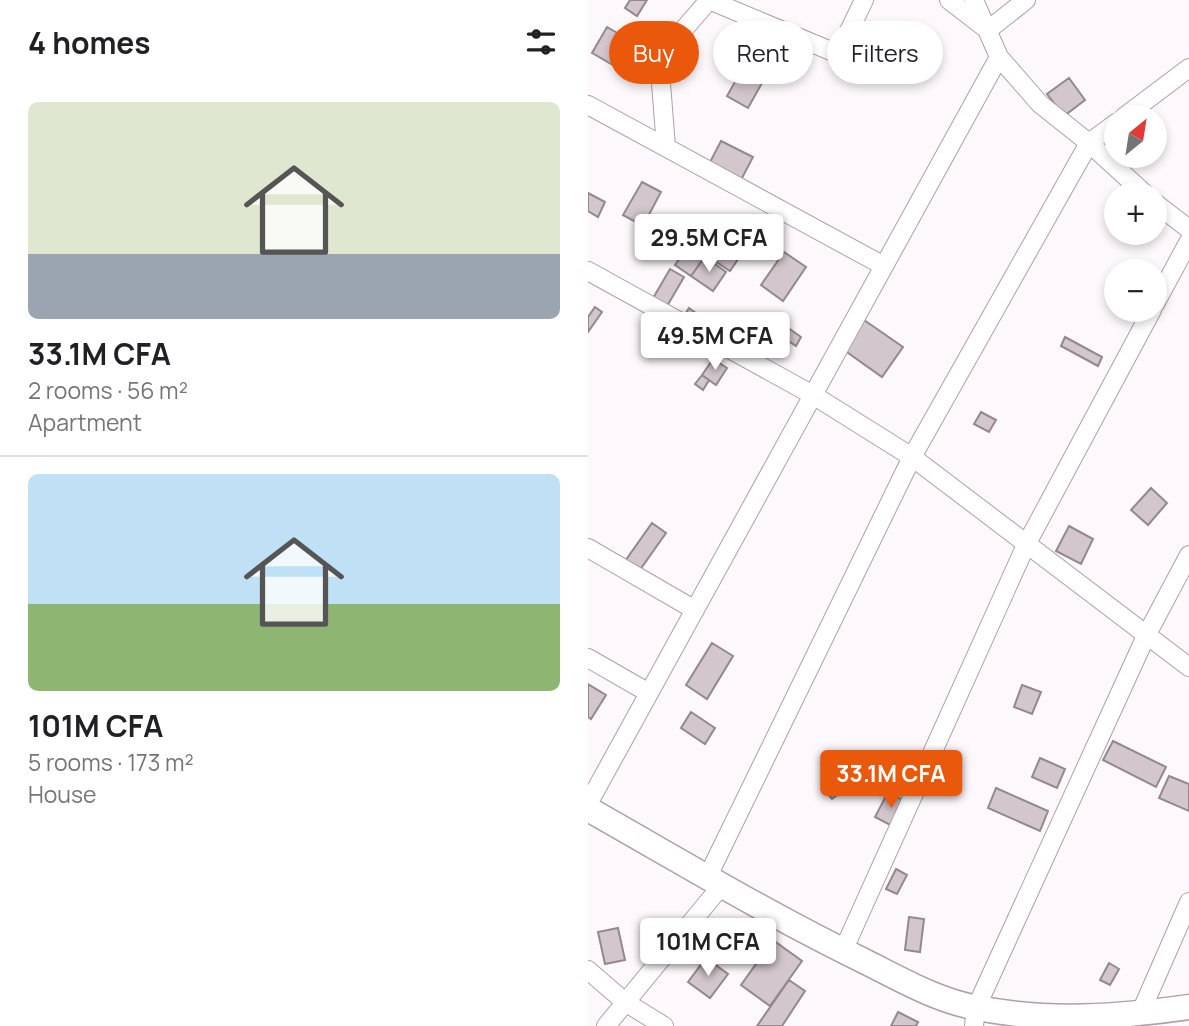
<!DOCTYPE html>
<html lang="en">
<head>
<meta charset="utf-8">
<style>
	:root { --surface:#fff; --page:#f6f6f6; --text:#202124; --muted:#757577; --line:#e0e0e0; --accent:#ea580c }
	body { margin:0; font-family:Manrope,sans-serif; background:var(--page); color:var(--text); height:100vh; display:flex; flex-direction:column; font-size:26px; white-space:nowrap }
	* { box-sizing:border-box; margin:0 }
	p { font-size:23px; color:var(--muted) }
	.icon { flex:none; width:38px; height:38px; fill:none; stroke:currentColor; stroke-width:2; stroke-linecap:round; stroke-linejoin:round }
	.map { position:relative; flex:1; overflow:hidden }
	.sheet { display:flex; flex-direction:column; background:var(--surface); width:588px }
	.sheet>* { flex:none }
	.top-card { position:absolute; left:21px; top:21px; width:474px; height:63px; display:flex; gap:14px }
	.needle { width:46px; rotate:30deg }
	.controls { position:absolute; left:516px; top:105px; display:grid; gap:14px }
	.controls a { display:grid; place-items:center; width:63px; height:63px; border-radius:50%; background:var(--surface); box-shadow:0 4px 10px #0003; font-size:35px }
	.price { position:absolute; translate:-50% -60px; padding:0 16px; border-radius:7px; background:#fff; color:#222; font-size:23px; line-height:46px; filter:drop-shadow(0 2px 4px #0008) }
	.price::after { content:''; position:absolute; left:50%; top:42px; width:21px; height:16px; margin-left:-10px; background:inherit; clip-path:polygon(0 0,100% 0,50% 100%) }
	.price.current { background:var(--accent); color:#fff }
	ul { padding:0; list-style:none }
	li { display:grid; align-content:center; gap:14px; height:371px; padding:0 28px }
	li+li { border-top:2px solid var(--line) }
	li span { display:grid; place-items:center; height:217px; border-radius:10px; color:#555 }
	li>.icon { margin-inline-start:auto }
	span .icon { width:126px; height:126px; fill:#fffc; stroke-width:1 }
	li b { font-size:30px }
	h2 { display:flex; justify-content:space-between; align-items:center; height:84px; padding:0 28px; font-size:30px }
	.tag { padding:0 24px; border-radius:32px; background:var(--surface); box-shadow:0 4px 10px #0003; font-size:24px; line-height:63px }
	.tag.current { background:var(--accent); color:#fff }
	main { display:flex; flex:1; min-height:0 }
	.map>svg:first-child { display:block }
</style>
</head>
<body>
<main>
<section class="sheet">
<h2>4 homes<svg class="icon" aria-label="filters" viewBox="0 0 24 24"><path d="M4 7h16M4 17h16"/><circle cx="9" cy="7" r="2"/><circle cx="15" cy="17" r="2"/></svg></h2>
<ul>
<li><span style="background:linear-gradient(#dfe7d0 70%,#9aa5b1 0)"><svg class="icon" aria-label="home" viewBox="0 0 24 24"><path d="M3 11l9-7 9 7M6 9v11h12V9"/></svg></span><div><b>33.1M CFA</b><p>2 rooms · 56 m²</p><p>Apartment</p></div></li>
<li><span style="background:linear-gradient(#bfe0f5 60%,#8fb573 0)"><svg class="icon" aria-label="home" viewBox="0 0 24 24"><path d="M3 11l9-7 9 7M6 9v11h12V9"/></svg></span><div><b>101M CFA</b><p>5 rooms · 173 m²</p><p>House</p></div></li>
</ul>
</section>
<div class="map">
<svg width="601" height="1026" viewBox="0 0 601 1026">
	<rect width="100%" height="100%" fill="#fdf8fb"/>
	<path fill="#d3c6cd" stroke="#94888f" stroke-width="2" d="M42,0H59L49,16L37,8Z
		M283,22L307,36L282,81L258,68Z
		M19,27L64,53L49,79L4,53Z
		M169,57L184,65L160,108L139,96L158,62L165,66Z
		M481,78L497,100L476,116L459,94Z
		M133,141L165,157L153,180L121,164Z
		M54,182L73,192L55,226L35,215Z
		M0,193L17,202L10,217L0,211Z
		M152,217L170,230L142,271L124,259Z
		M99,248L115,259L103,276L87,265Z
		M196,252L218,267L195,301L173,285Z
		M117,257L138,272L125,291L103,276Z
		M82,269L96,277L78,308L64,300Z
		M526,277L528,278V293L521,289Z
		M7,307L14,312L0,332V317Z
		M101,308L112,316L107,323L96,316Z
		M276,320L315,347L294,377L256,350Z
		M196,325L213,337L208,346L190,334Z
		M477,337L514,357L510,366L473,346Z
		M125,359L139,368L128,385L114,375Z
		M114,375L121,380L115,390L107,384Z
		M393,412L408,420L401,432L386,424Z
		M563,488L579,503L560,525L543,510Z
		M64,523L78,533L49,574L35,564Z
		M481,526L505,539L493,564L468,551Z
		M124,643L145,656L119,699L98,685Z
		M0,684L18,695L3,719L0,717Z
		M434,685L453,692L444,714L426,707Z
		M103,712L127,728L117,744L93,728Z
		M525,741L578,767L568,787L515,760Z
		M283,757L289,765L244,799L238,792Z
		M452,758L477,769L469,788L444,777Z
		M581,776L601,784V811L571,798Z
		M408,788L460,811L452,831L400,808Z
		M300,792L318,802L306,827L287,817Z
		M308,869L319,875L309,894L298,889Z
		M321,917L336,919L332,952L317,950Z
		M30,928L37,960L17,964L10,932Z
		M185,940L214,961L182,1006L153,985Z
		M118,958L140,974L122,998L100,982Z
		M521,963L531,969L522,985L512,980Z
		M201,980L217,991L194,1026H169Z
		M310,1012L330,1022L328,1026H303Z"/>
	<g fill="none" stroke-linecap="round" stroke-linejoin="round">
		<defs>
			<path id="street" d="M361,0L400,30L438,0
				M386,0L411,57L452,104L501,143L557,194
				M0,105L296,266
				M536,117L601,68
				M78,147L71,58L121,0L250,54L276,0
				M567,203L601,229
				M0,271L225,395L324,457L601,667
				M567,304L601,241
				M0,548L107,610
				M0,658L61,693
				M0,804L411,57
				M120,876L324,457L501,143L528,123
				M255,951L438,545L564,310
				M0,970L37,1002L76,1026
				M552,1014L601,902
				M18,1026L134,885
				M386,1026L388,1008L558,636L601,555"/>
			<path id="secondary" d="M0,809C92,861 183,916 278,962C314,980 350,1001 390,1008C460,1022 531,1017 601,1007"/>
		</defs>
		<use href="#street" stroke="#ada0a8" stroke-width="20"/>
		<use href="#secondary" stroke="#ada0a8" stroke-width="27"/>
		<use href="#street" stroke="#fff" stroke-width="18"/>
		<use href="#secondary" stroke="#fff" stroke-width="24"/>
	</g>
</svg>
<div class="controls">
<a><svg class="needle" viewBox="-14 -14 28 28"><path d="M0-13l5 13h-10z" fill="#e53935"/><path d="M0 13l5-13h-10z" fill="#757577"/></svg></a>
<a>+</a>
<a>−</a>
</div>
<b class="price" style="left:121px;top:274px">29.5M CFA</b>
<b class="price" style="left:127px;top:372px">49.5M CFA</b>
<b class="price current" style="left:303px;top:810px">33.1M CFA</b>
<b class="price" style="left:120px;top:978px">101M CFA</b>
<div class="top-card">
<a class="tag current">Buy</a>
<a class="tag">Rent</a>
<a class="tag">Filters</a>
</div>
</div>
</main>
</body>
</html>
